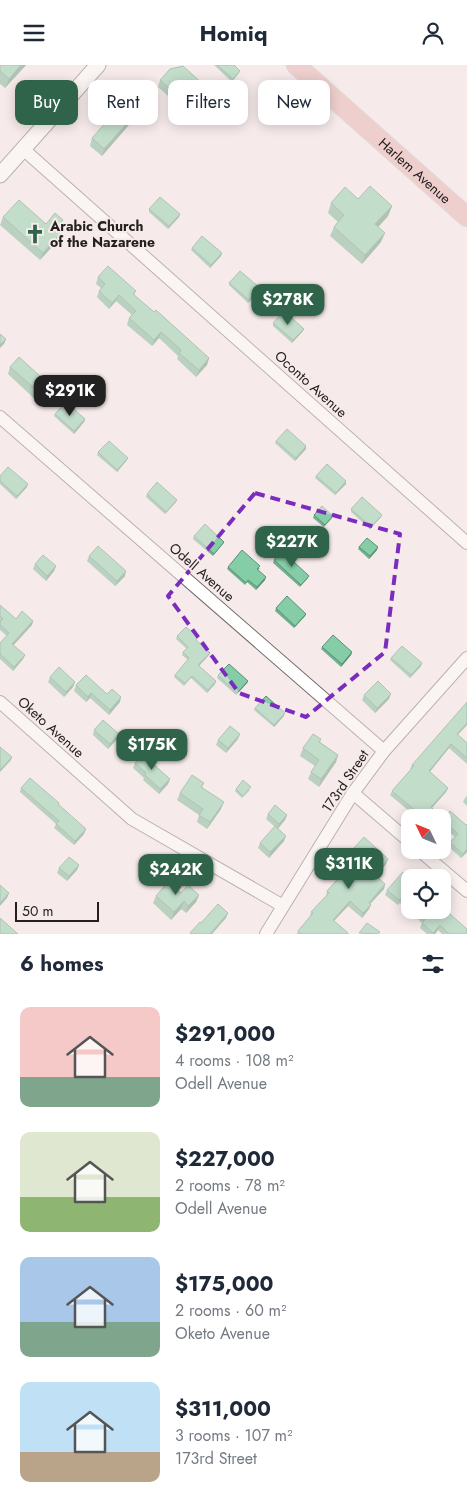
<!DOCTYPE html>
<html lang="en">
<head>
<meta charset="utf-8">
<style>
	:root { --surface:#fff; --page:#f2f2f3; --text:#1f2937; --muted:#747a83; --accent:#30644a }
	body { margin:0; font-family:Jost,sans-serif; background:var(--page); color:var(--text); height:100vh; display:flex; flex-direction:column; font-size:19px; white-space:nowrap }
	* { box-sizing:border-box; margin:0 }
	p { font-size:16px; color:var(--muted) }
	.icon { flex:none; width:28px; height:28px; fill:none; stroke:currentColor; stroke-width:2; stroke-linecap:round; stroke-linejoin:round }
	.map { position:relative; height:869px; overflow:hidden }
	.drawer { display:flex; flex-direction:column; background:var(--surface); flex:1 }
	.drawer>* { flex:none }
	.banner { position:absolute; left:15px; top:15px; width:438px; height:45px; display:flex; gap:10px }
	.needle { width:32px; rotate:313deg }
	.controls { position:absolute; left:401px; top:744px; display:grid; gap:10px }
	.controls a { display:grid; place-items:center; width:50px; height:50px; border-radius:10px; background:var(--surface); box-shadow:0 2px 12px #0003; font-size:25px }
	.scale { position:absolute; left:15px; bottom:12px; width:84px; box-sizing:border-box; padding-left:5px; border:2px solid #242020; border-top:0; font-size:14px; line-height:18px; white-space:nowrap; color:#242020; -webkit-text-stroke:4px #f6ebea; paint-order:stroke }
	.price { position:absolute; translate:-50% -42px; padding:0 11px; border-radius:10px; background:var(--accent); color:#fff; font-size:16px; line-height:32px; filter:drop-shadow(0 1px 2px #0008) }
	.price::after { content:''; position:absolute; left:50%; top:30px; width:15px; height:11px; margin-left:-8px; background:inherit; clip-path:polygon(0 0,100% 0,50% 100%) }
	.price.active { background:#222; color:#fff }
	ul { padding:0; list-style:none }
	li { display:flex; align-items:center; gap:15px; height:125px; padding:0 20px }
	li span { display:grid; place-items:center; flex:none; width:140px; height:100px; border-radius:10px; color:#555 }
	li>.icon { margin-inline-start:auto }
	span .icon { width:60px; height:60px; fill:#fffc; stroke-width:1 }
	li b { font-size:21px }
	h2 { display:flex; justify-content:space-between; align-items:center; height:60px; padding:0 20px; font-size:21px }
	.tag { padding:0 18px; border-radius:10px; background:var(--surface); box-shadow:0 2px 12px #0003; font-size:18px; line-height:45px }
	.tag.active { background:var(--accent); color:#fff }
	header { display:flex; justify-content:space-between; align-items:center; height:65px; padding:0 20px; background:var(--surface); font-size:22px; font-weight:700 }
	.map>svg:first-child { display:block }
</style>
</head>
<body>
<header><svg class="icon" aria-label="menu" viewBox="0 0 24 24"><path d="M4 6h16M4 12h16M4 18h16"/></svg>Homiq<svg class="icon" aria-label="person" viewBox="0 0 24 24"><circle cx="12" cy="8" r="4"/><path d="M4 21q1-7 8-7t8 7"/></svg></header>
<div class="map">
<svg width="467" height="869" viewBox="0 0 467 869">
	<rect width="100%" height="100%" fill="#f6ebea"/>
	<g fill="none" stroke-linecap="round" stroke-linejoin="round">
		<defs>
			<path id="minor" d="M23,84L467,478
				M0,352L384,686
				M0,637L132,754L283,841
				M353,728L410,777
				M419,785L467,826
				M266,869L353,728L384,686L467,593"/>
			<path id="tertiary" d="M0,110L98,0"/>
			<g id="primary">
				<path id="s1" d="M296,0L467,152"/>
			</g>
		</defs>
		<use href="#minor" stroke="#736a69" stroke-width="14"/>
		<use href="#tertiary" stroke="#736a69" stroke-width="17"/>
		<use href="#primary" stroke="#cac9c9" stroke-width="21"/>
		<use href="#minor" stroke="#fff" stroke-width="12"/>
		<use href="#tertiary" stroke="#fff" stroke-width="15"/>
		<use href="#primary" stroke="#e6aead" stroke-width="19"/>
	</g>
	<path fill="#72b08f" d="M0,0H26L5,23L0,19Z
		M214,0H234L240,6L239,8L232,17Z
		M160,15L204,20L202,27L185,46L158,22Z
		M137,47L134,54L102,91L90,81L92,73Z
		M358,134L392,141L388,151L378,162L381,177L362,199L330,171L334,162L338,157L328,148L331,138Z
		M149,144L180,149L179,152L168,164L149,147Z
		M3,152L61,161L64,164L61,172L40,195L0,160Z
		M192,183L222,188L221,191L210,203L191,185Z
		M98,212L136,226L134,230L209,293L207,300L196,312L177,294L178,291L159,273L152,281L127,260L129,253L132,250L116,236L109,244L97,232L99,226L101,223L96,219Z
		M229,218L259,226L248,238L229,220Z
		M273,258L303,266L292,278L273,261Z
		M10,302L51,321L48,328L39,338L8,309Z
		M55,349L85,354L84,357L74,369L54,351Z
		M276,376L306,384L295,396L275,378Z
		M98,387L127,395L117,407L97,390Z
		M0,411L27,422L16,434L0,419Z
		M316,411L346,416V419L335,430L315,413Z
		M147,429L176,437L165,449L146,432Z
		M351,444L382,450L381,452L370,464L351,447Z
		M314,450L332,453L324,462L313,453Z
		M194,471L224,477L223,479L213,491L193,474Z
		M359,482L377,485L369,494L358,484Z
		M89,491L125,511L115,521L87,496Z
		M274,495L308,513L300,522L273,498Z
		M35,499L56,501L54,506L46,516L33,504Z
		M228,502L260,503L258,505L265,515L256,525L247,517L245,520L227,504Z
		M0,540L16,554L33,556L32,560L13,580L25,590L23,594L13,606L0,594V578L7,571L0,565Z
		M276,543L306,549L305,551L294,563L275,546Z
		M177,571L198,572L196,575L209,590L199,601L215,619L207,628L191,613L184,621L174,612L175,610L188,595L182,590L183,587L187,584L176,574Z
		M322,582L352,587L351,590L341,602L321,584Z
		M391,593L422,598L421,601L410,613L390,595Z
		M218,610L248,616L247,618L236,630L217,613Z
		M50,612L75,617L73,622L64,632L48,617Z
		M76,620L107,629L120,637L109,650L90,633L86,637L74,626Z
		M364,630L389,634L375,648L362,635Z
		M255,643L284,651L274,662L254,645Z
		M94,665L117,674L108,684L93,670Z
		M458,670L467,678V699L449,683L430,707L448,723L446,727L432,743V749L428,752H416L390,730L392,726L411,704H410L412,700Z
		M238,674L226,688L216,680L218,675Z
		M321,674L320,677L338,690L336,697L319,722L308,714L311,707L315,701L300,691L303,683Z
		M135,698H152L170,714L168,719L159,729L143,715L144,713L133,703Z
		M204,718L202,722L221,744L207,764L197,757L199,750L177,735L180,728Z
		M21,723L59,738L58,739L84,769L74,780L54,763L56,759L20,727Z
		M236,724L250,725L242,733L235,726Z
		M467,731V741L463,737L465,733Z
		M268,749L287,750L285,755L278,764L284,776L269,793L258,783L260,778L275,762L266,754Z
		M442,755L466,760L467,759V787L461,793L449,782L450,777L455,772L442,761Z
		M354,783L388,794L386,799L376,811L385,819L384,824L370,839L369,844L362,853L348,841L334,856L348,869H297L298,866L310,852L311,847L326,831L327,826L341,810L339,808L341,804L354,789L352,788Z
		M79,800L77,805L67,816L57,808L59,803Z
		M410,813V845H442L467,869H442L438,865L435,869H427L420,863L422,858L400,838L398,840L385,830L387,825Z
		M181,828L199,830L196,837L186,848L181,844L171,855L153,838L156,831Z"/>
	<path fill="#5d9074" d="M21,0H26L5,23L9,14Z
		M204,20L202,27L185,46L187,39Z
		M137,47L134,54L102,91L104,84Z
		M392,141L388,151L372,169L375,159Z
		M180,149L179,152L168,164L169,161Z
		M64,164L61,172L40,195L43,188Z
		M385,168L381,177L362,199L365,190Z
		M222,188L221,191L210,203L211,200Z
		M260,223L259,226L248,238L249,235Z
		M119,230L116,236L109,244L112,238Z
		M304,264L303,266L292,278L293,275Z
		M161,267L159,273L152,281L154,275Z
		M6,274L4,279L0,283V280Z
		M209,293L207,300L196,312L199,305Z
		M51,321L48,328L39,338L42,330Z
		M85,354L84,357L74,369V366Z
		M306,381V384L295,396L296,393Z
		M128,393L127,395L117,407V405Z
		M346,416V419L335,430L336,428Z
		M28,419L27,422L16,434L17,431Z
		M177,435L176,437L165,449L166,447Z
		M382,450L381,452L370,464L371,462Z
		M378,482L377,485L369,494L370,491Z
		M56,501L54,506L46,516L47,511Z
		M126,506L125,511L115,521L117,516Z
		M266,512L265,515L256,525L257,522Z
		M306,549L305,551L294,563L295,561Z
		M33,556L32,560L11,583L12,579Z
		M352,587L351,590L341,602L342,599Z
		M210,588L209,590L197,603L198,600Z
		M25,590L23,594L13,606L14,602Z
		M422,598L421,601L410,613L411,610Z
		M216,616L215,619L207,628L208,625Z
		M248,616L247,618L236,630L237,628Z
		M75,617L73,622L64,632L66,627Z
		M91,628L90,633L86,637L88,632Z
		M391,629L389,634L375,648L377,643Z
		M121,632L120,637L109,650L110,645Z
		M285,648L284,651L274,662V660Z
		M467,658V660L455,673L457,669Z
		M119,669L117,674L108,684L110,679Z
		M240,669L238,674L226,688L228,683Z
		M451,679L449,683L427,710L429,706Z
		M338,690L336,697L319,722L321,714Z
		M12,692L11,695L0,707V705Z
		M170,714L168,719L159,729L160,724Z
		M448,723L446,727L429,746L431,742Z
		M224,737L221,744L207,764L210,757Z
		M433,744L432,749L428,752H426Z
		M287,750L285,755L277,764L279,759Z
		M86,764L84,769L74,780L75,776Z
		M286,771L284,776L269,793L270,787Z
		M467,784V787L461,793L463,789Z
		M388,794L386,799L373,814L375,810Z
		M79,800L77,805L67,816L69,811Z
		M385,819L384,824L367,842L369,838Z
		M9,828L7,833L0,841V838Z
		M199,830L196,837L186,848L188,841Z
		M184,836L181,844L171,855L174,847Z
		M350,836L348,841L331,859L333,855Z
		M371,840L369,844L362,853L363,848Z
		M228,848L226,853L212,869H210Z
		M440,860L438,865L435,869H433Z"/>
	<path fill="#85cda6" stroke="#5d9074" d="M0,0H21L9,14L0,6Z
		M217,0H234L240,6L233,14Z
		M183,1L204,20L187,39L160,15L170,4Z
		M125,36L137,47L104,84L92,73Z
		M370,121L392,141L375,159L385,168L365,190L334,162L344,150L331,138L345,122L358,134Z
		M160,132L180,149L169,161L149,144Z
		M19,135L46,159L55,148L63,155L59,160L64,164L43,188L3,152Z
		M202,171L222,188L211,200L192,183Z
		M108,201L136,226L133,229L154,247L156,245L209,293L199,305L179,288L181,285L161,267L154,275L129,253L136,246L119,230L112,238L99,226L105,219L98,212Z
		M240,206L260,223L249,235L229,218Z
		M284,246L304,264L293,275L273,258Z
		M0,269L6,274L0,280Z
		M19,292L51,321L42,330L10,302Z
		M66,337L85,354L74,366L55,349Z
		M287,364L306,381L296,393L276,376Z
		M109,376L128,393L117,405L98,387Z
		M327,399L346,416L336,428L316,411Z
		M8,402L28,419L17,431L0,416V411Z
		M157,417L177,435L166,447L147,429Z
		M362,432L382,450L371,462L351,444Z
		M322,441L333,451L325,460L314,450Z
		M205,459L224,477L214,489L194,471Z
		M367,473L378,482L370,491L359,482Z
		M98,481L126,506L117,516L89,491Z
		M242,485L260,501L257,504L266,512L257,522L248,515L246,518L228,502Z
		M282,486L309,511L301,520L274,495Z
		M43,490L56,501L47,511L35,499Z
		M287,531L306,549L295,561L276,543Z
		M0,540L16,554L22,546L33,556L12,579L25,590L14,602L0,589V578L9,568L0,560V557L3,554L0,551Z
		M186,562L198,572L196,575L210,588L198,600L216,616L208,625L192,611L185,618L175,610L189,593L183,587L188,582L177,571Z
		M333,570L352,587L342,599L322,582Z
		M402,581L422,598L411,610L391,593Z
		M229,599L248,616L237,628L218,610Z
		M59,602L75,617L66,627L50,612Z
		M86,610L107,629L112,624L121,632L110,645L91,628L88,632L76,620Z
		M378,616L391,629L377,643L364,630Z
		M266,631L285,648L274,660L255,643Z
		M467,637V658L457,669L467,678V693L451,679L429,706L448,723L431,742L433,744L426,752H423L392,726L414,701L412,700Z
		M103,655L119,669L110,679L94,665Z
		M230,661L240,669L228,683L218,675Z
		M313,669L321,674L319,677L338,690L321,714L311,707L319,695L303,683Z
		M0,682L12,692L0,705Z
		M144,688L153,696L152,698L170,714L160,724L145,710L146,708L135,698Z
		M192,710L204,718L201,722L224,737L210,757L199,750L203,744L180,728Z
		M30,713L59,738L58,739L86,764L75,776L56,759L59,756L21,723Z
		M243,715L251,722L243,731L236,724Z
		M275,740L287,750L279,759L268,749Z
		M450,746L466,760L467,759V784L463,789L450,777L458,769L443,755Z
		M275,761L286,771L270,787L260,778Z
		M364,772L388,794L375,810L385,819L369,838L371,840L363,848L350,836L333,855L348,868V869H301L298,866L313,848L311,847L329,828L327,826L344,807L341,804L357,786L354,783Z
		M69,792L79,800L69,811L59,803Z
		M403,807L410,813V840L402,833L399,835L387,825Z
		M168,817L181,828L188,820L199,830L188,841L184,836L174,847L156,831Z
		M0,820L9,828L0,838Z
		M218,839L228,848L210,869H191L190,868L200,857L201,858Z
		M442,842L467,864V869H449L440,860L433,868L422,858L425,854L416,845H442Z
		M0,853L18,869H0Z
		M367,858L380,867L378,869L359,868Z"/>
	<path d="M0 0H467V869H0ZM255,428L400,469L385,587L306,652L239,628L168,531Z" fill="#f6ebea" fill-opacity=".55" fill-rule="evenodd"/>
	<path fill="none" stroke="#7b2cbf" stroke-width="4" stroke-dasharray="10 6" stroke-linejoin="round" d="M255,428L400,469L385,587L306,652L239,628L168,531Z"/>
	<defs>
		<symbol id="church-bare" viewBox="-9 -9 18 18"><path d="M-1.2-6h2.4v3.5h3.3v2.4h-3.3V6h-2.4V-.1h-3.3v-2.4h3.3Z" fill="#30644a" stroke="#f6ebea" stroke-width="2.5" paint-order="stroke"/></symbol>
	</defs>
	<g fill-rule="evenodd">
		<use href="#church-bare" x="21" y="155" width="28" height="28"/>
	</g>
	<g text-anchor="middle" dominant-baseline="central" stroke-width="4" stroke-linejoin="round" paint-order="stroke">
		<g font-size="14" fill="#242020" stroke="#f6ebea">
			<text stroke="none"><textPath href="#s1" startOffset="159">Harlem Avenue</textPath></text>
			<text transform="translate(311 319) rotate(42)">Oconto Avenue</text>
			<text transform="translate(202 507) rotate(41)">Odell Avenue</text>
			<text transform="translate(51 662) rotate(42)">Oketo Avenue</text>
			<text transform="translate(345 716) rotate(-56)">173rd Street</text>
		</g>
		<g font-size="14" font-weight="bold" fill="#242020" stroke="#f6ebea" text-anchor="start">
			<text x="50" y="161">Arabic Church<tspan x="50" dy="16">of the Nazarene</tspan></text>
		</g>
	</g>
</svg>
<div class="controls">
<a><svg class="needle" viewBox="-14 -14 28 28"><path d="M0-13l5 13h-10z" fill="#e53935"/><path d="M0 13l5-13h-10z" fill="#747a83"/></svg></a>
<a><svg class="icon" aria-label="locate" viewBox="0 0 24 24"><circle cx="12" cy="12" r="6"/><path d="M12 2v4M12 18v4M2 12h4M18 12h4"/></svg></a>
</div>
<div class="scale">50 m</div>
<b class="price" style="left:288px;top:261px">$278K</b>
<b class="price active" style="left:70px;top:352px">$291K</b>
<b class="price" style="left:292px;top:503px">$227K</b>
<b class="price" style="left:152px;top:706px">$175K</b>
<b class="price" style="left:349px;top:825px">$311K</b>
<b class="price" style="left:176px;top:831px">$242K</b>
<div class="banner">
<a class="tag active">Buy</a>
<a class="tag">Rent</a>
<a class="tag">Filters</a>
<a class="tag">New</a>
</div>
</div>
<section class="drawer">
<h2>6 homes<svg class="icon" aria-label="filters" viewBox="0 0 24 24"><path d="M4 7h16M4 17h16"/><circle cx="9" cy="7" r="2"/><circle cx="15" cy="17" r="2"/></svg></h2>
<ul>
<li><span style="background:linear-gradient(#f6c9c9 70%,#7fa58c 0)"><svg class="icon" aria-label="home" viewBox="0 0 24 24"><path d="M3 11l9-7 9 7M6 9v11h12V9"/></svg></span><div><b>$291,000</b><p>4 rooms · 108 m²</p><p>Odell Avenue</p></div></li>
<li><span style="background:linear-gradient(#dfe7d0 65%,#8fb573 0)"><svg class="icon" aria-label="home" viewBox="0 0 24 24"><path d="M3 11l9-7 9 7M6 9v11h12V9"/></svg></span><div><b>$227,000</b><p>2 rooms · 78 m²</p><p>Odell Avenue</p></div></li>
<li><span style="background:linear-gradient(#a9c7e8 65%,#7fa58c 0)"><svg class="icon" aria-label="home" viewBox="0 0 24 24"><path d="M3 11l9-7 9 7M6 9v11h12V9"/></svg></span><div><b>$175,000</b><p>2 rooms · 60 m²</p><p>Oketo Avenue</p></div></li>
<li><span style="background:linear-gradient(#bfe0f5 70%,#b9a48a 0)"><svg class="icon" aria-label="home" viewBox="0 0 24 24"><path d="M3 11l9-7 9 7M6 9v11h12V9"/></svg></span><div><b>$311,000</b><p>3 rooms · 107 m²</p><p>173rd Street</p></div></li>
</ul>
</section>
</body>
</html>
